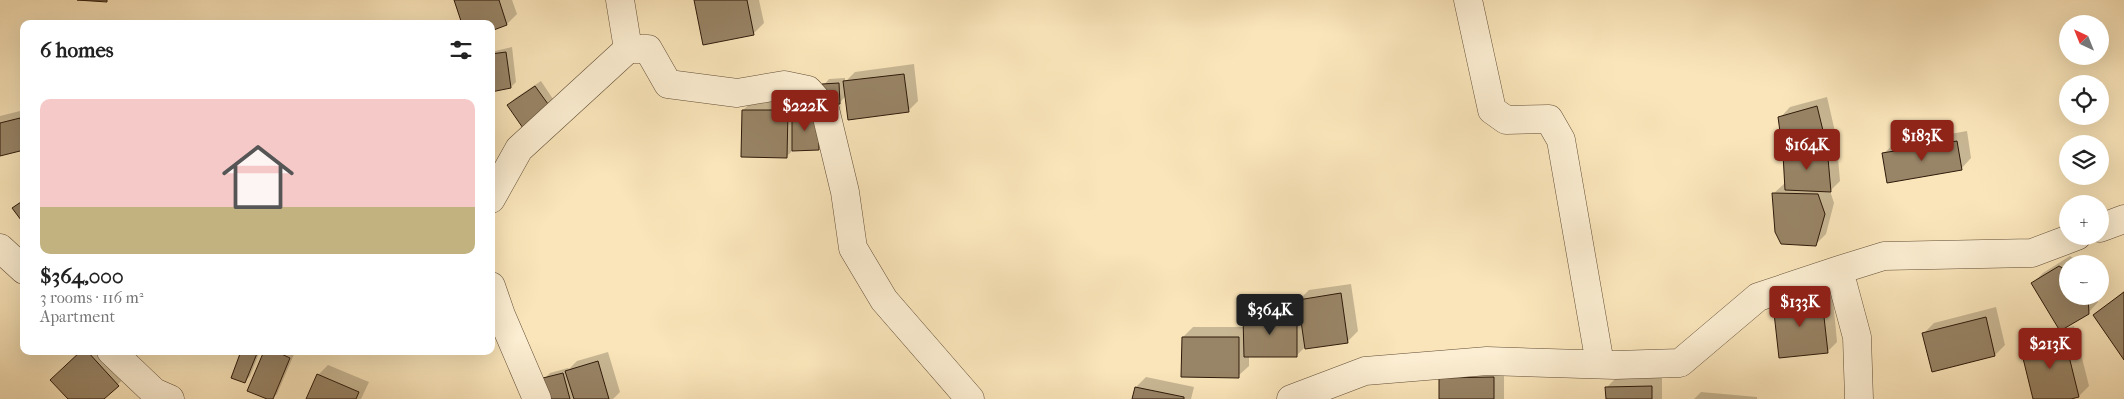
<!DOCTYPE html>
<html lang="en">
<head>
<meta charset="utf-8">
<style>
	:root { --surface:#fff; --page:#f2f2f2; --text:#222; --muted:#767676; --accent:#8f2418 }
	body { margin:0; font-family:"IM FELL French Canon",serif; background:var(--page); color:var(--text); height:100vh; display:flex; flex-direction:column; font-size:19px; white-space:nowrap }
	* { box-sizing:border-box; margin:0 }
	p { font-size:16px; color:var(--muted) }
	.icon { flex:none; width:28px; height:28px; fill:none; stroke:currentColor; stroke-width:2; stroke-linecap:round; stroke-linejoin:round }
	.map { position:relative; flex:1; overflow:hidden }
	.panel { position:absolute; left:20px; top:20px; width:475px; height:335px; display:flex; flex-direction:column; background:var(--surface); border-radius:10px; box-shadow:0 5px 20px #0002 }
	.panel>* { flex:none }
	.needle { width:32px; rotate:317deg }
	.tools { position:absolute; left:2059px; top:15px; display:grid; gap:10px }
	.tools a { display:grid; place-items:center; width:50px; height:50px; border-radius:50%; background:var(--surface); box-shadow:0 5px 20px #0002; font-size:25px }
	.price { position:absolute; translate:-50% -42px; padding:0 11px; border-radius:5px; background:var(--accent); color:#fff; font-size:16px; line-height:32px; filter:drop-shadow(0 1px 2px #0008) }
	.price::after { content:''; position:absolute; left:50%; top:30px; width:15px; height:11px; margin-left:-8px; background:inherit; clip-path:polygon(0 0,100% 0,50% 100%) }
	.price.selected { background:#222; color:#fff }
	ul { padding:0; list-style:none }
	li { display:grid; align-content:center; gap:10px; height:265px; padding:0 20px }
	li span { display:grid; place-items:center; height:155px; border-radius:10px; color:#555 }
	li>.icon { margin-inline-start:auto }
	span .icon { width:90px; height:90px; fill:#fffc; stroke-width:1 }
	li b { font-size:21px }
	h2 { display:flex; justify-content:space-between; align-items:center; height:60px; padding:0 20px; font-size:21px }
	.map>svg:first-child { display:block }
</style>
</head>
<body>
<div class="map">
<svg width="2124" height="399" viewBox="0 0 2124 399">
	<rect width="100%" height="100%" fill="#fae5ba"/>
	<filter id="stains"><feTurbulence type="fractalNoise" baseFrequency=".004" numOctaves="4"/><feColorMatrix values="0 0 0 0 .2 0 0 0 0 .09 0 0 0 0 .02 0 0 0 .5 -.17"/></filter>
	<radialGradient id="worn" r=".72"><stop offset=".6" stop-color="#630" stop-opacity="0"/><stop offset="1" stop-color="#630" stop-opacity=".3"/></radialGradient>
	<path fill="#0003" d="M455,0H512L517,14L507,24H491Z
		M695,0H759L764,23L754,33L704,43Z
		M314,22V24H296Z
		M512,47L516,82L511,87L491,82V52Z
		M914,64L918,101L908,111L846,96L839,103L824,85L829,79L845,78V82L855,72Z
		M541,81L557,105H509L514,99Z
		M1827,97L1836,136L1840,181L1830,191L1834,203L1826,234L1816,244L1773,194L1785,183L1780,118L1790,107Z
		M754,100H797V108H824V144L818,149L793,150L787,156L743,110Z
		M24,110V149L0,154V116Z
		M1967,131L1971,158L1961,169L1883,154L1894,144Z
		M2070,256L2082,264H2068V296H2098V302L2088,313L2062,329L2074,326L2089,386L2079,396L2066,399H2034L2021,347L2032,336L2061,329L2033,283L2043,273Z
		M1351,284L1358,331L1348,341L1306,346L1297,355L1249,356V366L1238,376L1183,337L1193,327H1245L1244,317L1255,307L1300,306L1299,300L1309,290Z
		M1832,289L1837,342L1827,352L1775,304L1785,294Z
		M2124,291V358L2094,316Z
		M1996,307L2005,345L1995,355L1924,333L1934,323Z
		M82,351H106L128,375L102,399H69Z
		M242,351H260L250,376L245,381Z
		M265,351L295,352L277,394L272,399H270Z
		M608,352L620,392L613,399H550L545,378L550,373L568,368L569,369L577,361Z
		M328,365L369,382L361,399H308L318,375Z
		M1504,367V399H1440V378Z
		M1146,377L1194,387L1191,399H1133L1136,387Z
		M1617,377H1662V399H1607V387Z
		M1701,392L1757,397V399H1694Z"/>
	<path fill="#988466" stroke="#2e1a0a" d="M77,0H107V2Z
		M454,0H499L507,25L491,31V24H462Z
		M694,0H747L754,35L703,45Z
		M506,52L511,88L491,92V54Z
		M904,74L909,112L848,120L843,81Z
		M839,83L840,104L823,105L822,84Z
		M535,86L553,111L525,131L507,105Z
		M1817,106L1827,147L1783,154L1778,117Z
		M742,110H788L787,158L741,157Z
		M792,113H818L819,150L792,151Z
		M20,118L24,134V150L0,156V123Z
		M1957,141L1962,170L1887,183L1882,153Z
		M1827,147L1831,192L1785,190L1783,154Z
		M1772,193L1818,194L1825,214L1816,246L1781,244L1775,232Z
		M24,200V224L12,208Z
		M2059,266L2068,271V296H2088L2089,314L2060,331L2031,283Z
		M2124,292V360L2093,315Z
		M1341,293L1348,343L1305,349L1298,300Z
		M1822,299L1828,353L1779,358L1773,304Z
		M1243,316H1297V357H1244Z
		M1986,317L1995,356L1932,372L1922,333Z
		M2064,336L2079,397L2071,399H2033L2020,346Z
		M1182,337H1239V378L1181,377Z
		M81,351H87L119,386L104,399H68L50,380Z
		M241,351H258L245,383L231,378Z
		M264,351H275L290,358L273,399H267L247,391Z
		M598,361L609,399H574L565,371Z
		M563,373L570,399H549L543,378Z
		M317,374L359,392L356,399H306Z
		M1494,377V399H1439V378Z
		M1652,386V399H1606L1605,387Z
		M1135,387L1184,397V399H1132Z"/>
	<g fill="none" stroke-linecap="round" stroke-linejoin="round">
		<defs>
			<path id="minor" d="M1468,0L1492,110L1506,120L1549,119L1561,140L1600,364
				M628,49H648L668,84L737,93L784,85L808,90L825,109L845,192L853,248L884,300L970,399
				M491,199L519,149L628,49L620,0
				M2100,228L2124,219
				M0,248L24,270
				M1839,270L1857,337L1859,399
				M491,286L501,315L537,399
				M111,351L154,392L170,399
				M1291,399L1365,371L1487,361L1615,365L1680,363L1758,297L1839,270L1884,256L2032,253L2077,236"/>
		</defs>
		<use href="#minor" stroke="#614d36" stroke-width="29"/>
		<use href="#minor" stroke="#fceed2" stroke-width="28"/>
	</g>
	<rect width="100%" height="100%" filter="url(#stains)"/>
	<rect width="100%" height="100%" fill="url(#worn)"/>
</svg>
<div class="tools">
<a><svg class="needle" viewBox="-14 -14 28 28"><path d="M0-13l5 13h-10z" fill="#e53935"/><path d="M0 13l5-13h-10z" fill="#767676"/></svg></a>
<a><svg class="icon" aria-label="locate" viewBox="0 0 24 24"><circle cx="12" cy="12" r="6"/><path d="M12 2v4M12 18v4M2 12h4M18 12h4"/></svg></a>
<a><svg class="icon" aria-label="layers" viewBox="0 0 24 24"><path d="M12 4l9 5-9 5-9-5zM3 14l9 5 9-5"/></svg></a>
<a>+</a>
<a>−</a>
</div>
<b class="price" style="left:805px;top:132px">$222K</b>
<b class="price" style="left:1922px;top:162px">$183K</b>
<b class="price" style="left:1807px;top:171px">$164K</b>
<b class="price" style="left:1800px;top:328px">$133K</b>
<b class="price selected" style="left:1270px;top:336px">$364K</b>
<b class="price" style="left:2050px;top:370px">$213K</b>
<section class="panel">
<h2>6 homes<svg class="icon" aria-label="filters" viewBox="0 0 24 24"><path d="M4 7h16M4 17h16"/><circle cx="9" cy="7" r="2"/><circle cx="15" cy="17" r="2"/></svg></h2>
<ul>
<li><span style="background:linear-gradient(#f6c9c9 70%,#c2b280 0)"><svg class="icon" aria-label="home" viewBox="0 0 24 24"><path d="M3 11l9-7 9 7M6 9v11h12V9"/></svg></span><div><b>$364,000</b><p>3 rooms · 116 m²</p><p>Apartment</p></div></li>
</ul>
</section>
</div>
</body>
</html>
